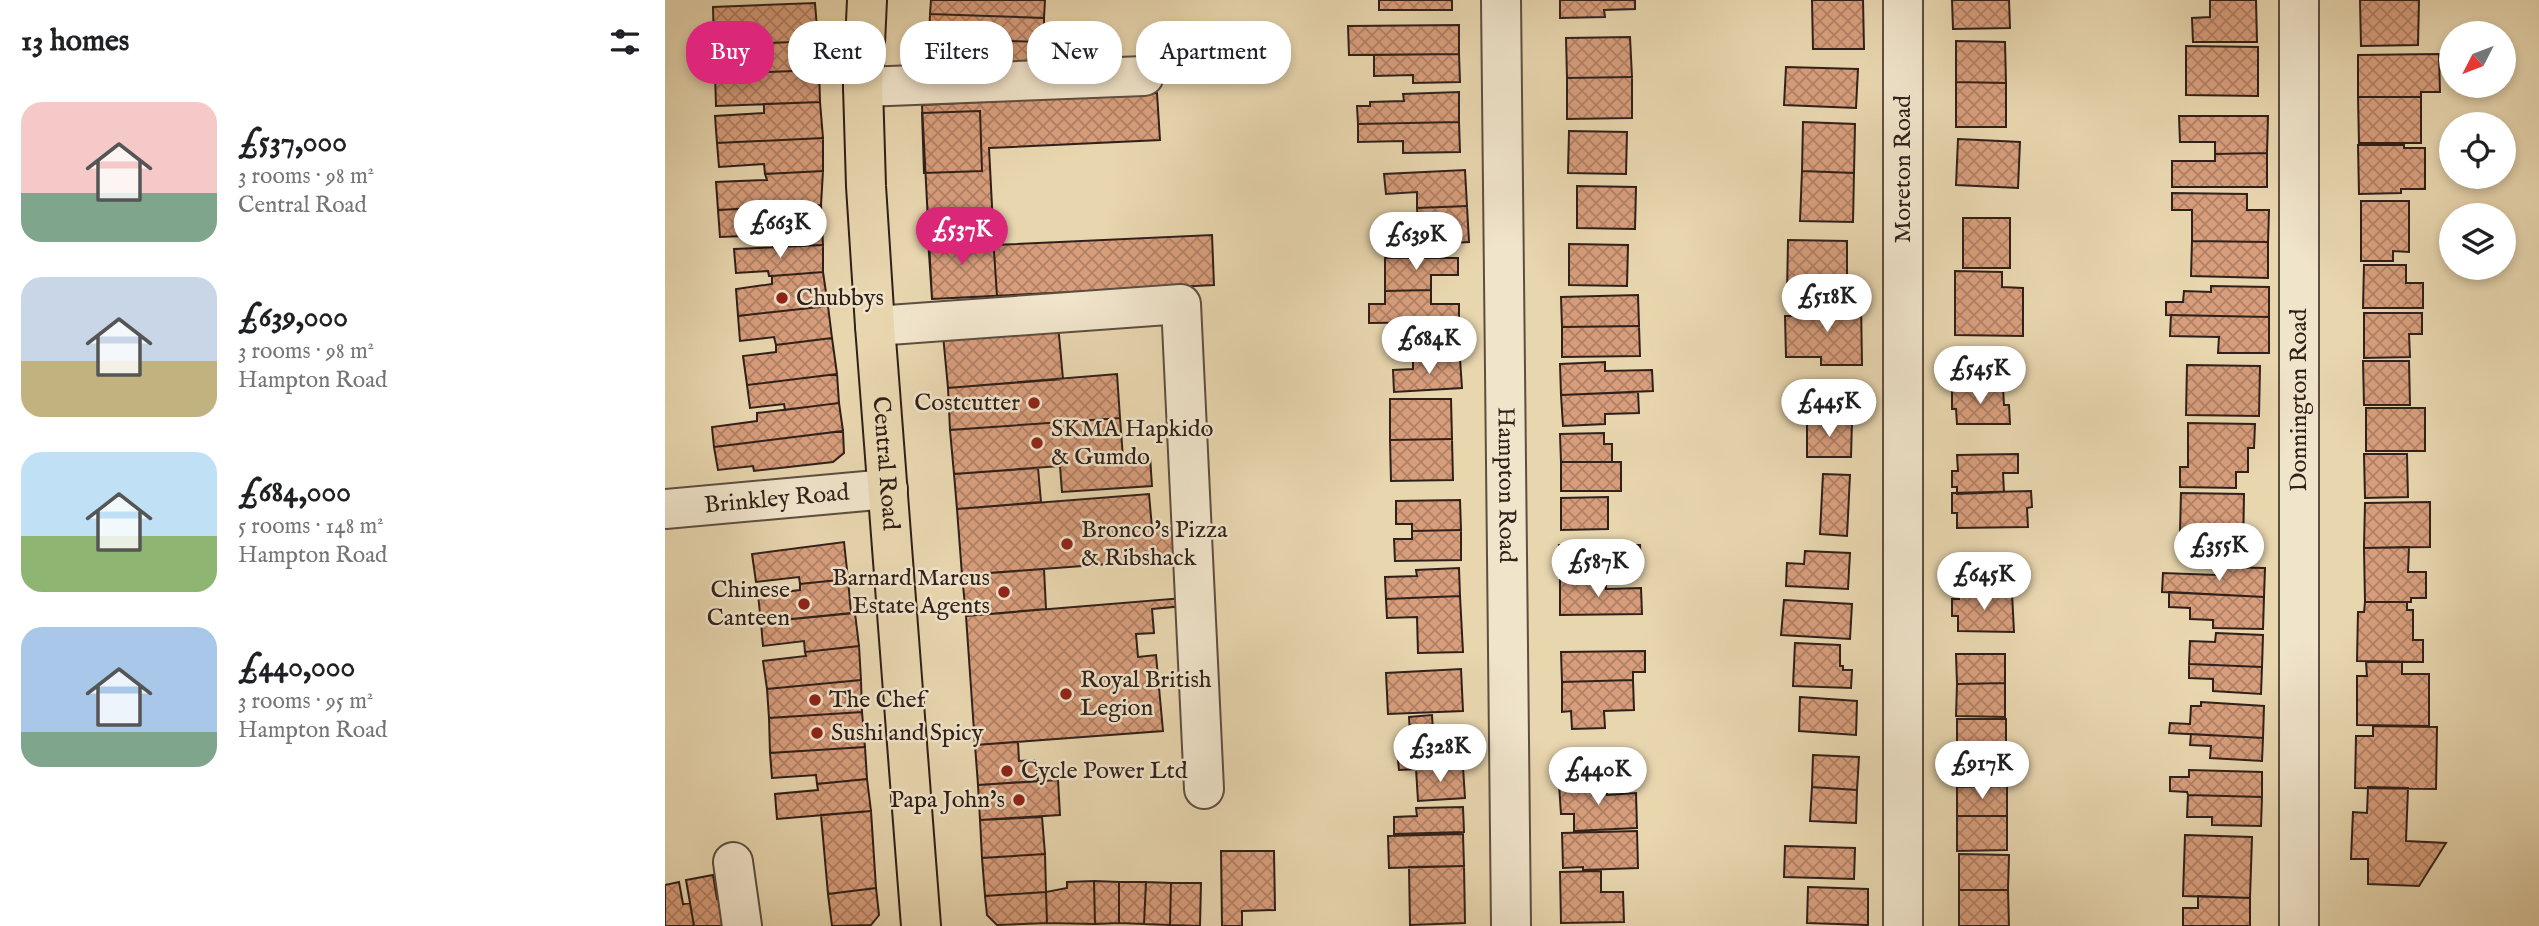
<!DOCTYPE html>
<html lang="en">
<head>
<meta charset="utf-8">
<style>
	:root { --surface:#fff; --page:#f6f6f6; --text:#202124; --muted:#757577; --accent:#db2777 }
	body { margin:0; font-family:"IM FELL English",serif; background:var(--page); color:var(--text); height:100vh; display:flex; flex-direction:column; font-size:26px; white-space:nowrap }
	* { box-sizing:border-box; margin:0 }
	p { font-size:23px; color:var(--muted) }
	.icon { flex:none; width:38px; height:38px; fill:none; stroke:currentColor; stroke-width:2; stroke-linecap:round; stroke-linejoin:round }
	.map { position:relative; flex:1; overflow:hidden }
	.side { display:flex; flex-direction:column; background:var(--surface); width:665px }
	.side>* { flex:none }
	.banner { position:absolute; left:21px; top:21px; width:665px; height:63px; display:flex; gap:14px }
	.needle { width:46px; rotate:228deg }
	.fabs { position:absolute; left:1774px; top:21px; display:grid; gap:14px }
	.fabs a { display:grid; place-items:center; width:77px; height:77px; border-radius:50%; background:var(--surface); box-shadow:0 4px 10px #0003; font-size:35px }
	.price { position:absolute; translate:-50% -60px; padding:0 16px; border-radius:24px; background:#fff; color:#222; font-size:23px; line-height:46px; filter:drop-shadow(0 2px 4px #0008) }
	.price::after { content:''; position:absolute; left:50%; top:42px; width:21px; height:16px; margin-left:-10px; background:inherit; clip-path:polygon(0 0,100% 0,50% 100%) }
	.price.current { background:var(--accent); color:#fff }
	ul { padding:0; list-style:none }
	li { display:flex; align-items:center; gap:21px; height:175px; padding:0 21px }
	li span { display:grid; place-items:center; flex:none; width:196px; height:140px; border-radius:21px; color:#555 }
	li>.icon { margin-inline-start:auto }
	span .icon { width:84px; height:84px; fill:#fffc; stroke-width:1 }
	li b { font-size:30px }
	h2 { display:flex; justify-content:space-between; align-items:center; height:84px; padding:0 21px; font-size:30px }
	.pill { padding:0 24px; border-radius:28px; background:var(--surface); box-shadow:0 4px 10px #0003; font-size:24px; line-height:63px }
	.pill.current { background:var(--accent); color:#fff }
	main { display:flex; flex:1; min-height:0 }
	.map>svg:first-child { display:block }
</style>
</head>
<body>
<main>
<section class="side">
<h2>13 homes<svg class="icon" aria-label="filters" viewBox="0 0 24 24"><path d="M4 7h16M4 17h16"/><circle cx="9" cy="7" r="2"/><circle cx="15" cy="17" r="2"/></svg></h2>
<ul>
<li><span style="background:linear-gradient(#f6c9c9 65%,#7fa58c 0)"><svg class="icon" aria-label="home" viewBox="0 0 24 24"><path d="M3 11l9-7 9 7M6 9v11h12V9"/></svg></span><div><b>£537,000</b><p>3 rooms · 98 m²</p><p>Central Road</p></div></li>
<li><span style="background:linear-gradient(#c9d6e8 60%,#c2b280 0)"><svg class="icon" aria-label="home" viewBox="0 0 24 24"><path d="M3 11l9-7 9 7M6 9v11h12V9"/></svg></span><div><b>£639,000</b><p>3 rooms · 98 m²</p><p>Hampton Road</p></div></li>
<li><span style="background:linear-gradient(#bfe0f5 60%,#8fb573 0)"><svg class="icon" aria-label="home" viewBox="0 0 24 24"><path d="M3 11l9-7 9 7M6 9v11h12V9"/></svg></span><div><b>£684,000</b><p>5 rooms · 148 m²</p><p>Hampton Road</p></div></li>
<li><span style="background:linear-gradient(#a9c7e8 75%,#7fa58c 0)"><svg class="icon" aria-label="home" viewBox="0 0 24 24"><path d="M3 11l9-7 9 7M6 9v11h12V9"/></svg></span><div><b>£440,000</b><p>3 rooms · 95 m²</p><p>Hampton Road</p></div></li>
</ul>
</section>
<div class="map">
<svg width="1874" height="926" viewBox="0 0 1874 926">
	<defs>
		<pattern id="building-cross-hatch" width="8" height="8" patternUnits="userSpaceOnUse" patternTransform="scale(1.75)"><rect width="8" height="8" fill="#d89e7c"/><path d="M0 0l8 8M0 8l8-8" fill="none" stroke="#b08065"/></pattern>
	</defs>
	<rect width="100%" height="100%" fill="#e8d6af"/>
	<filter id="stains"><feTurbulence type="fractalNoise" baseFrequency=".00286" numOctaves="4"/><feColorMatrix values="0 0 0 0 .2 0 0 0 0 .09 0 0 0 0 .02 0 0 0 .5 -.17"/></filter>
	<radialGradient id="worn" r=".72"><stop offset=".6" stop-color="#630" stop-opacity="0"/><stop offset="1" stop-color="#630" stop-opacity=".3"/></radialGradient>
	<path fill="url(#building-cross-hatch)" stroke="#30201a" stroke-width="2" d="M266,0H380L379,18L265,14Z
		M714,0H787V10H714Z
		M895,0H970V9L939,10L940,17L895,18Z
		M1147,0H1198L1199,49H1148Z
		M1287,0H1344L1345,28L1288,29Z
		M1545,0H1591L1592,42H1528L1527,18L1545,17Z
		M1695,0H1754L1753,45L1696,46Z
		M150,3L153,41L49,45L48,7Z
		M265,14L379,18V42L264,39Z
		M794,25V54L684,55L683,26Z
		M965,37L967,77L902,78L901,38Z
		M264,39L379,42L378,73L262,72Z
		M153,41L154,70L50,74L49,45Z
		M1291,41L1340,42L1341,83L1291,82Z
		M1521,46L1593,47V96L1521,95Z
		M794,54L795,82L748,83V75L709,76V55Z
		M1774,54L1775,92H1756V97H1693V55Z
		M1121,67L1193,69L1191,108L1119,105Z
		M154,70L155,102L51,106L50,74Z
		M967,77V118L902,119V78Z
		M1291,82L1341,83V127H1291Z
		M794,92V122L693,124L692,106H705V102L739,101L738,94Z
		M492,93L495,140L324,148L329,245L547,235L549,285L267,299L257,105Z
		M1693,97H1756V143H1694Z
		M155,102L158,138L52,143L50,116L99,113V104Z
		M315,111L317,171L259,173L257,113Z
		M1514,116H1603L1602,153L1550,154V142H1515Z
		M794,122L795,152L738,153V141L693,142V124Z
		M1138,122L1190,124L1189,173L1137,171Z
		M904,131L962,132L961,174L903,173Z
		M158,138V171L100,174L99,164L54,167L52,143Z
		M1293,139L1355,142L1353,188L1291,185Z
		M1693,145H1739V148H1760V189H1736V193L1694,194Z
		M1602,153V187H1507V161H1550V154Z
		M800,170L802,206L752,208V192L721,194L719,174Z
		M158,171L156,205L53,210L51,182L102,180L100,174Z
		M1137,171L1189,173L1188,222L1135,221Z
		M912,186L971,187L970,229L912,228Z
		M1507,193L1582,194V210H1604L1603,242L1527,241V210H1507Z
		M1696,201H1744V252L1728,251V261H1696Z
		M156,205L158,245L108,247L107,235L55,237L53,210Z
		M802,206L804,242L733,246L732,224L753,223L752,208Z
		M1298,218H1345V268H1298Z
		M328,236L332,296L267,299L263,238Z
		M1123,240L1182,241V294H1122Z
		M1527,241L1603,242V278L1526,276Z
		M904,244L963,245L962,286L904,285Z
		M158,245V272L107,276H104L103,271L71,273L69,249Z
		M720,258H793V275H766V290L720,291Z
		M1699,265H1741V283H1758V308H1698Z
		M1290,271L1337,272V287L1358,288V336L1290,335Z
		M158,272L163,306L73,316L71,289L107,284V276Z
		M1546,286L1604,287V317L1501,315V302H1518L1519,291L1546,292Z
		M766,290V304H794V322L704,323V304H720V291Z
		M973,295L974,326L897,327L896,297Z
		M1196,302L1197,365H1156V357H1121L1120,316H1151V303Z
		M163,306L167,338L111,345L109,337L75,341L73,316Z
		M1699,313H1757V334H1744L1745,357L1699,358Z
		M1506,315L1604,317V353H1553L1554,337L1505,336Z
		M393,324L398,379L283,388L278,335Z
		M974,326L975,356L897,357V327Z
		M794,329L795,359L748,361L747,353H730L729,332Z
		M167,338L172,374L82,385L78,356L111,352V345Z
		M1293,354H1345V371H1338V388L1290,389V383H1287V368L1293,367Z
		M795,359L797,388L729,392L728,370L748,369V361Z
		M1698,361H1744L1745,405H1699Z
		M940,362V371L987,370L988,391L896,395L895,364Z
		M1522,365L1595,366L1594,416L1521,415Z
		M172,374L174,403L120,410L119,404L85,408L82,385Z
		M452,374L455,418L285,430L283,388Z
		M1142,386H1187V421L1142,422Z
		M1287,388H1338L1339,405H1344L1345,424H1292L1291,409H1287Z
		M973,392L974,413L940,414V424L898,426L896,395Z
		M725,399H786L787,439L725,440Z
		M174,403L178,431L49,447L47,427L92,421V413Z
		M1701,408H1760V451H1701Z
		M455,418L458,458L485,456L487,486L397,492L395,466L289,474L285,430Z
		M1187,421L1186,457H1142V422Z
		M1523,423L1590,424L1589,448H1583V472H1571V488L1515,487V467H1523Z
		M178,431L179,453L168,462L89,471L88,466L53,470L49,447Z
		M939,433V444H947V462H896L895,434Z
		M787,439L788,480L726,481L725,440Z
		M1353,454V473H1338L1339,492L1292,494V487H1287V471H1293L1292,455Z
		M1699,454H1742L1743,497L1700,498Z
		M896,462H956V491H896Z
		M373,468L376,502L292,509L289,474Z
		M1158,474L1185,475L1182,536L1155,534Z
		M1366,491L1367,507L1362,508L1363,527L1292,528V513H1287V493Z
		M1516,493L1579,494L1578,552L1535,551V531H1515Z
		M484,494L487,528L508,527L510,559L297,575L292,509Z
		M943,497V529L896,530V498Z
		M795,500L796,530L747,531V524H731V501Z
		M1765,502V547L1699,548L1700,503Z
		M796,530V560L730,561L729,539H747V531Z
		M179,542L183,579L135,584L134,577L91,582L87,554Z
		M894,545H975L976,570H941V580H895Z
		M1744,547L1743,572H1761V598H1746V602H1700L1699,548Z
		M1140,551L1185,553L1183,589L1121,586L1122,563L1139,564Z
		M1346,561L1347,593L1294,594V590H1289L1288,577L1295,576L1294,563Z
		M1552,567L1600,568L1599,597L1497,592L1498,573L1552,575Z
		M794,568L795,596L721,599L720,577L752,576L751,570Z
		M379,569L381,609L301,616L297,575Z
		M183,579L186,613L96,622L93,595L135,590V584Z
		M895,580H941V589L976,588L977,614L895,615Z
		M1504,592L1599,597L1598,629L1548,628V620L1525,619V608L1504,607Z
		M1347,593L1349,632L1293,631V616H1287V599H1294V594Z
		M795,596L798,652L753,653L752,617L722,618L721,599Z
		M518,598L519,606L487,609L489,633L471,634L473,657L491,655L498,731L310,745L301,616Z
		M1119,600L1187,604L1185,639L1116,635Z
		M1700,602H1742V610H1748V640H1758V662L1692,661L1693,612H1699Z
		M190,613L194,646L140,652L139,641L98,646L96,622Z
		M1551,633L1598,635L1597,667L1524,664L1525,641L1550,642Z
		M1130,643L1175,645V666H1178V670H1187L1186,688L1128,686Z
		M194,646L196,680L102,689L98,661L141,656L140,652Z
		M980,651V672H968V680L897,682L896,652Z
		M1291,654H1340V683L1292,684Z
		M1701,662H1737V674H1764V726L1692,725V676H1702Z
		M1524,664L1597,667L1596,694L1548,691V679L1524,678Z
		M796,669L798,711L723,714L721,673Z
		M196,680L197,712L104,718L102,689Z
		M968,680L969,710L939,711L940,728L907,729L906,711L897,712V682Z
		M1340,683V717L1291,716L1292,684Z
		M1135,697L1192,701L1191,735L1134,731Z
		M1536,702L1599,706L1598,738L1504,733L1505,723L1525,724L1526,706H1536Z
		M197,712L200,747L105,753L104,718Z
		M767,715L768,732L745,734L744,717Z
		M1292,719H1341V751H1292Z
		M1708,726L1772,727L1771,789L1690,788L1691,736H1708Z
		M1526,734L1598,738L1597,761L1545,758L1546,746L1525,745Z
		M797,736L798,767L734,770L733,760L751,759L749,739Z
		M353,742L354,761L371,760L373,781L313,785L310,745Z
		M200,747L202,779L152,784L151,775L107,778L105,753Z
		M958,751L959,770L942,771V781L894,784L893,753Z
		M1292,751H1341L1342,782L1292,784Z
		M1148,755L1194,757L1192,790L1147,787Z
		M798,767L800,798L753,801L751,769Z
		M1524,770L1597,772V797L1523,795L1522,792L1505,791V777H1524Z
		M202,779L206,811L112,819L110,794L153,790L152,784Z
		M393,780L395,815L315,820L313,785Z
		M942,781V795L971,793L972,828L909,831V814H896L894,784Z
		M1342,786V816H1292V787Z
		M1147,787L1192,790L1191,823L1145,821Z
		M1703,787L1743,788L1741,841L1781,843L1754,886L1703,884V859H1686L1688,812L1702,813Z
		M1523,795L1597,797L1596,826L1547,825V817H1522Z
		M798,807L799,832L729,834V817L752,816L751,808Z
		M206,811L211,888L163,894L156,815Z
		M1292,816H1342V850L1292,851Z
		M377,817L380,854L317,858L315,820Z
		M972,831L973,868L918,870V867L898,868L897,833Z
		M798,834L799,866L724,868L723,836Z
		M1520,835L1587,837L1585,898L1518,896Z
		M1120,846L1190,848L1189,879L1119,877Z
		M556,851H609L610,910L577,911V926H557Z
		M380,854L381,892L320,896L317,858Z
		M1294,854L1344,855L1343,890H1294Z
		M799,866L800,923L745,925L744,867Z
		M936,871V892H958L959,922L896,923L895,872Z
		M48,875L52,899L61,898L66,926H29L21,880Z
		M429,881L430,924L382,923L381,892L402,888V882Z
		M429,881L454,882V923L430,924Z
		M14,882L18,904L25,903L29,926H0V885Z
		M454,882H481L479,924L454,923Z
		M481,882L506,883L505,925L479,924Z
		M506,883H536L535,926L505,925Z
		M1143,887L1203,889V925L1142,923Z
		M211,888L214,915L206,925L167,926L163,894Z
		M1294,890H1343L1344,926H1294Z
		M381,892L382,923L332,925L322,915L320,896Z
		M1533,896L1585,898V926H1518V908H1533Z"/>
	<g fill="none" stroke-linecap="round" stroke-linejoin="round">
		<defs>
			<g id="minor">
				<path id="s1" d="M836,0L846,926"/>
				<path d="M198,87L479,76"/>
				<path d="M210,326L516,304L539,789"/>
				<path id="s2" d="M0,509L223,489"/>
				<path d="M68,862L77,926"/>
				<path d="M1238,926V0"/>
				<path d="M1634,926V0"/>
			</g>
			<g id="major">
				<path id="s3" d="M202,0L198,87L201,186L210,326L256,926"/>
			</g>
		</defs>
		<use href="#minor" stroke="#5e4e3f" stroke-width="42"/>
		<use href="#major" stroke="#30201a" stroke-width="42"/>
		<use href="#minor" stroke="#f0e4cb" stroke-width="38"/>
		<use href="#major" stroke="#e8d6af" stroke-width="38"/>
	</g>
	<g fill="#8f2418" stroke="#f0e4cb" stroke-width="2.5">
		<circle cx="117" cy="298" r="7"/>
		<circle cx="369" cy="403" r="7"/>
		<circle cx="372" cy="443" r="7"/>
		<circle cx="402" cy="544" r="7"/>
		<circle cx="339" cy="592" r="7"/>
		<circle cx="139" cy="604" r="7"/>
		<circle cx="401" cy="694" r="7"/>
		<circle cx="150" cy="700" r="7"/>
		<circle cx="152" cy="733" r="7"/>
		<circle cx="342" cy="771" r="7"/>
		<circle cx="354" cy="800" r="7"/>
	</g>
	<g text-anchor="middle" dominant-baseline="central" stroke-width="5" stroke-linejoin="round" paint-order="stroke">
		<g font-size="24" fill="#30201a" stroke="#f0e4cb">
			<text transform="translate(1238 169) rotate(-90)">Moreton Road</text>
			<text transform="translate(1634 400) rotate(-90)">Donnington Road</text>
			<text stroke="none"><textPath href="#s3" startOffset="464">Central Road</textPath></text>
			<text stroke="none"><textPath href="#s1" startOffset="485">Hampton Road</textPath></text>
			<text stroke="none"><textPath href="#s2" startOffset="112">Brinkley Road</textPath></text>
		</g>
		<g font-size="24" fill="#30201a" stroke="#f0e4cb" text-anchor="start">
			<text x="131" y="298">Chubbys</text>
			<text x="355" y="403" text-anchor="end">Costcutter</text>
			<text x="386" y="429">SKMA Hapkido<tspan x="386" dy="28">&amp; Gumdo</tspan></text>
			<text x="416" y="530">Bronco's Pizza<tspan x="416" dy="28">&amp; Ribshack</tspan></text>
			<text x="325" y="578" text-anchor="end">Barnard Marcus<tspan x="325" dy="28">Estate Agents</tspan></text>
			<text x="125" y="590" text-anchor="end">Chinese<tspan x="125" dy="28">Canteen</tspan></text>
			<text x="415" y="680">Royal British<tspan x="415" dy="28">Legion</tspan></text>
			<text x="164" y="700">The Chef</text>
			<text x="166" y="733">Sushi and Spicy</text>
			<text x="356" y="771">Cycle Power Ltd</text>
			<text x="340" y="800" text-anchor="end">Papa John's</text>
		</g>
	</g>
	<rect width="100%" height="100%" filter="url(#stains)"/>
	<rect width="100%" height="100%" fill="url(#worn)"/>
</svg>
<div class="fabs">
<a><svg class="needle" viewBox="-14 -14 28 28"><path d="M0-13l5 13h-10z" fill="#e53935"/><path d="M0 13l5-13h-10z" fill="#757577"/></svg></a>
<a><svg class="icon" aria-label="locate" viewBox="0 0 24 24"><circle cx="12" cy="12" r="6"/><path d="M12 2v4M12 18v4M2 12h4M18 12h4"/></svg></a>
<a><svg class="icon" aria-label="layers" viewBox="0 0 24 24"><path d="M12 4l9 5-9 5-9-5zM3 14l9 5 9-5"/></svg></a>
</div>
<b class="price" style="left:115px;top:260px">£663K</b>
<b class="price current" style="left:297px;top:267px">£537K</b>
<b class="price" style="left:751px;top:272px">£639K</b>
<b class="price" style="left:1162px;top:334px">£518K</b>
<b class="price" style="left:764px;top:376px">£684K</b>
<b class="price" style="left:1315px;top:406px">£545K</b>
<b class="price" style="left:1164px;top:439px">£445K</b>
<b class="price" style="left:1554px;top:583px">£355K</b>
<b class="price" style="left:933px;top:599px">£587K</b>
<b class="price" style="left:1319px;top:612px">£645K</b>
<b class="price" style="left:775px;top:784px">£328K</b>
<b class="price" style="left:1317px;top:801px">£917K</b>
<b class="price" style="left:933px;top:807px">£440K</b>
<div class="banner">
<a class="pill current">Buy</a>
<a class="pill">Rent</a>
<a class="pill">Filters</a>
<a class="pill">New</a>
<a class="pill">Apartment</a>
</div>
</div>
</main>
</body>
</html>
